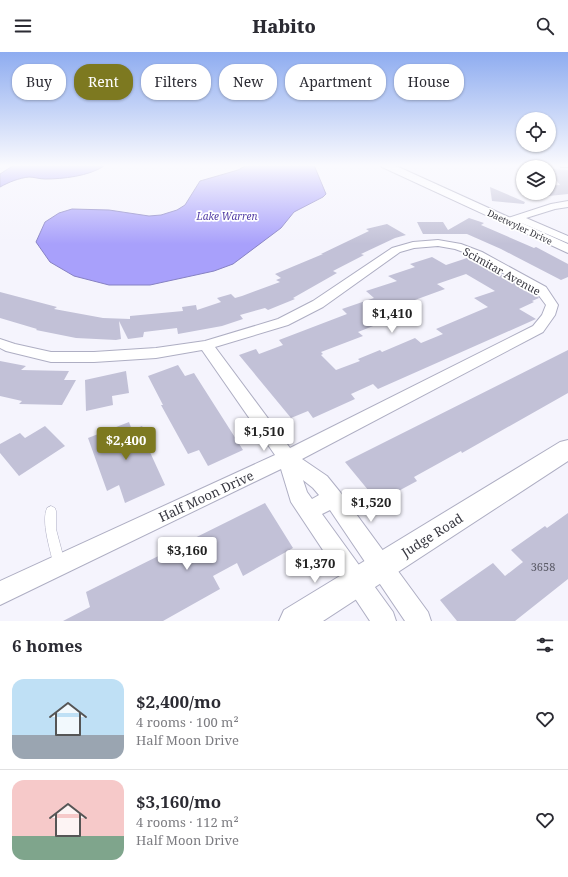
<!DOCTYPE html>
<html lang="en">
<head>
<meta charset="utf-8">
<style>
	:root { --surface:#fff; --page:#f7f7f7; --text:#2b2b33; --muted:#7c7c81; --line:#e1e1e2; --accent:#7d7920 }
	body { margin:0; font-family:"Noto Serif",serif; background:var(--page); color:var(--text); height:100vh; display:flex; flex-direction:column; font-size:15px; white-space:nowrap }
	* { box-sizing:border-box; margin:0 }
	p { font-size:13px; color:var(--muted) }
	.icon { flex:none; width:22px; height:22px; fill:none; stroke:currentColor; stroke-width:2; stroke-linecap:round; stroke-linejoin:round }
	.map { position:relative; height:569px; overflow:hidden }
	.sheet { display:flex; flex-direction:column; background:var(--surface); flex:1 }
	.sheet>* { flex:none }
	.top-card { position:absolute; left:12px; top:12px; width:544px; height:36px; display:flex; gap:8px }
	.controls { position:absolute; left:516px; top:60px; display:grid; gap:8px }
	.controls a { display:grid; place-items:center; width:40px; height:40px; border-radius:50%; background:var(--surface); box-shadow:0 1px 3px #0004; font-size:20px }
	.price { position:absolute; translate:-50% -34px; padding:0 9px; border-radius:4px; background:#fff; color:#222; font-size:13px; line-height:26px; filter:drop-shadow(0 1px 2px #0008) }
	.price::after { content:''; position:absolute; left:50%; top:24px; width:12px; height:9px; margin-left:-6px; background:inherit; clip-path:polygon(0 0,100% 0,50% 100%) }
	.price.active { background:var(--accent); color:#fff }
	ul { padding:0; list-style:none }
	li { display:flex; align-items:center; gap:12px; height:100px; padding:0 12px }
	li+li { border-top:1px solid var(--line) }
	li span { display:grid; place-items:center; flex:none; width:112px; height:80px; border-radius:12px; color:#555 }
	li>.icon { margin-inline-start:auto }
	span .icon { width:48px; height:48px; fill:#fffc; stroke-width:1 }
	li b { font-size:17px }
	h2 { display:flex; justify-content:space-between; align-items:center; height:48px; padding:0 12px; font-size:17px }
	.pill { padding:0 14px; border-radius:16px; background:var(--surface); box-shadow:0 1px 3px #0004; font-size:14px; line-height:36px }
	.pill.active { background:var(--accent); color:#fff }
	header { display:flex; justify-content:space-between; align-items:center; height:52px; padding:0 12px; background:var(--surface); font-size:18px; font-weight:800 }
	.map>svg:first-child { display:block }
</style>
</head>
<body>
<header><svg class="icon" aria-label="menu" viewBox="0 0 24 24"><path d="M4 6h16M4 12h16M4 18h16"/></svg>Habito<svg class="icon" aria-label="search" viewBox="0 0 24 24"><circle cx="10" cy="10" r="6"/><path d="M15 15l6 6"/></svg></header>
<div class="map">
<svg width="568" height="569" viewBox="0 0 568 569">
	<rect width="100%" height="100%" fill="#f5f4fd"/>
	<path fill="#a8a0fb" stroke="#8681c3" d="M14,113H104V114C89,124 63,127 45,127C40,127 34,125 29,125C19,126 9,130 0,135V122Z
		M247,113H314L326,142L323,145L294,160L281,176L233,212L214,219L150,233H109L74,224L50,210L36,190L45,170L59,161L72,157L109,158L149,164L161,163L177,158L185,153L200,129L238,118Z"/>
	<path fill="#c2c1d7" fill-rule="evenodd" d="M549,117L568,118V142L549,144V134L560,133L549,119Z
		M490,135L525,150L524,152L492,149Z
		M469,166L484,171L481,173L534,196L536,195L568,212V225L561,228L501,197L467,182H423L417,170H443L448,178Z
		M387,172L406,183L395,186L361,202L364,203L333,219L337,221L293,246L295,247L268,258L265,256L240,263L243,267L222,274L178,282L177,276L144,280L143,285L128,287L119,269L121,287L116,288L76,286L36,278L37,277L0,266V240L57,255L54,257L103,266L130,267V264L183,259L182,255L196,253L197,258L221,250L217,246L231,242L235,246L242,244L280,230L276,228L281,226L275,222L323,202H321L369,179L366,177Z
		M432,205L446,213L470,205L536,242L539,246L532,249L534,250L519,257L536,267L378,337L373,332L351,342L355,347L313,366L308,359L291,366L239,303L256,297L259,302L283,293L279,288L347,262L342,257L374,246L366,239L397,229L388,224L415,215L410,212ZM466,222L495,239L474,246L488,255L436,277L443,282L421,291L415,286L382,300L380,298L358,307L360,309L336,318L321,303L323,302L321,300L363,284L358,280L391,267L382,260L445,237L437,232Z
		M568,298V341L462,401L461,399L414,425L417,429L378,450L345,410Z
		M0,309L26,314L21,318L69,319L64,328H76L62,353L19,352L22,349L0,344Z
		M178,313L185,324L194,321L243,398L208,414L199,398L188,402L161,353H163L148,324Z
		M126,319L129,341L112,344L113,353L86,359L85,328Z
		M129,370L132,378L142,374L148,385L144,387L165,433L125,451L119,433L107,439L88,386Z
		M45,374L65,394L19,424L0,401V392L20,381L25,386Z
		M265,451L293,496L243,524L237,511L213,524L220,537L163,569H63L90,555L86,540Z
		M568,461V527L515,569H457L440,548L493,511L505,524L523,510L511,498L545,474L547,476Z"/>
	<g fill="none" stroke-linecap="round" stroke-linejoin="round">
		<defs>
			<path id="service" d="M51,454L55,456L56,459V477L65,511L63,515L59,516L55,515L53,511C50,496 41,470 47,456Z"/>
			<path id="minor" d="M560,113H568V115H561Z
				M568,149V155L555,157L526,166L568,184V191L517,169L508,172L503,169L505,167L551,152Z
				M438,188L461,192L482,200L546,235L558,253L555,263L543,280L302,407L327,424L340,440L428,560L431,569H405L330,458L322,462L393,560L396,569H370L291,450L281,417L0,553V529L275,403L202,298L156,306L94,310H51L6,299L0,296V287L15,292L51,300H94L156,296L205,289L278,267L313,249L392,196L413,190ZM438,194L455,197L474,204L537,241L546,253L542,263L533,274L290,396L215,295L288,273L323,255L400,200L414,196ZM303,428L313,436L319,443L312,447L307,440Z"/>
			<path id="tertiary" d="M381,113H394L568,192V201L382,115Z
				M568,388V409L323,569H279L284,558L560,390Z"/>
		</defs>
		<use href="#service" stroke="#aeaec3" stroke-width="1"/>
		<use href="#minor" stroke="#aeaec3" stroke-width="2"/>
		<use href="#tertiary" stroke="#aeaec3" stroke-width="2"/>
		<use href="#service" fill="#fff" fill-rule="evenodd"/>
		<use href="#minor" fill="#fff" fill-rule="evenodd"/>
		<use href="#tertiary" fill="#fff" fill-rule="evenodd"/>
	</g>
	<linearGradient id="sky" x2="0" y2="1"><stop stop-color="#8eacf0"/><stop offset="0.59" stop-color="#fafafe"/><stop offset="1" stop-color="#fafafe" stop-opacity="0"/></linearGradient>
	<rect width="568" height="192" fill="url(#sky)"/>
	<g text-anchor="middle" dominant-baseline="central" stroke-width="3.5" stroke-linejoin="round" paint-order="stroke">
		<g font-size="9" fill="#383841" stroke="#fff">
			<text transform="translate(520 175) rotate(25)">Daetwyler Drive</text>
		</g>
		<g font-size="10" font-style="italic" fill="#523da5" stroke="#fff">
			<text x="227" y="164">Lake Warren</text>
		</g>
		<g font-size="11" fill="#383841" stroke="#fff">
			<text transform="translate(502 219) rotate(29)">Scimitar Avenue</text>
		</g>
		<g font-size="11" fill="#5a5a66">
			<text x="543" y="514">3658</text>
		</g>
		<g font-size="13" fill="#383841" stroke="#fff">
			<text transform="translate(206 444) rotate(-25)">Half Moon Drive</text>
			<text transform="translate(432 483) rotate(-32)">Judge Road</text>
		</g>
	</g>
</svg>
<div class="controls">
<a><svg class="icon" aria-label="locate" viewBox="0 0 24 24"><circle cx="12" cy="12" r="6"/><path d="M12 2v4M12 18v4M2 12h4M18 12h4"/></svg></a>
<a><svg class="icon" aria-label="layers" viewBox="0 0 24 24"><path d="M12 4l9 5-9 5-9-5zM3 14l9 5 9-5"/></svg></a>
</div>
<b class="price" style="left:392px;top:282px">$1,410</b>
<b class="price" style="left:264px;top:400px">$1,510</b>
<b class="price active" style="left:126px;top:409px">$2,400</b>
<b class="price" style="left:371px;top:471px">$1,520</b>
<b class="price" style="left:187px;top:519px">$3,160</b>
<b class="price" style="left:315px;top:532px">$1,370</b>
<div class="top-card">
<a class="pill">Buy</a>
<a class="pill active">Rent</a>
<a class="pill">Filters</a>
<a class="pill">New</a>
<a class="pill">Apartment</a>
<a class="pill">House</a>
</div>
</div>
<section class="sheet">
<h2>6 homes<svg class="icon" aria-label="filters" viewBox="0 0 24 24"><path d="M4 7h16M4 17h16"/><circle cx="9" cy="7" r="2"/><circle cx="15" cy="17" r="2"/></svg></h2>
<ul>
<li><span style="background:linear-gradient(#bfe0f5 70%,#9aa5b1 0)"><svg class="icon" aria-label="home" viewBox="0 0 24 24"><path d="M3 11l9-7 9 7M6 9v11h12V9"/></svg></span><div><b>$2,400/mo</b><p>4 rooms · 100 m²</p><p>Half Moon Drive</p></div><svg class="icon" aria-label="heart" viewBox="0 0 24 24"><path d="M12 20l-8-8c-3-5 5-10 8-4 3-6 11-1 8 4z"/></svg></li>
<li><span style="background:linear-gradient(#f6c9c9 70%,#7fa58c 0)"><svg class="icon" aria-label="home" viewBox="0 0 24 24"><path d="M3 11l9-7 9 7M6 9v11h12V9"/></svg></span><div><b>$3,160/mo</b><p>4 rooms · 112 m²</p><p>Half Moon Drive</p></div><svg class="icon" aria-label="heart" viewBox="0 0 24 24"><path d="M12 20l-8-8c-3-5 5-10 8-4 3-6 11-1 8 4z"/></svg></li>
</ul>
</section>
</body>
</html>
